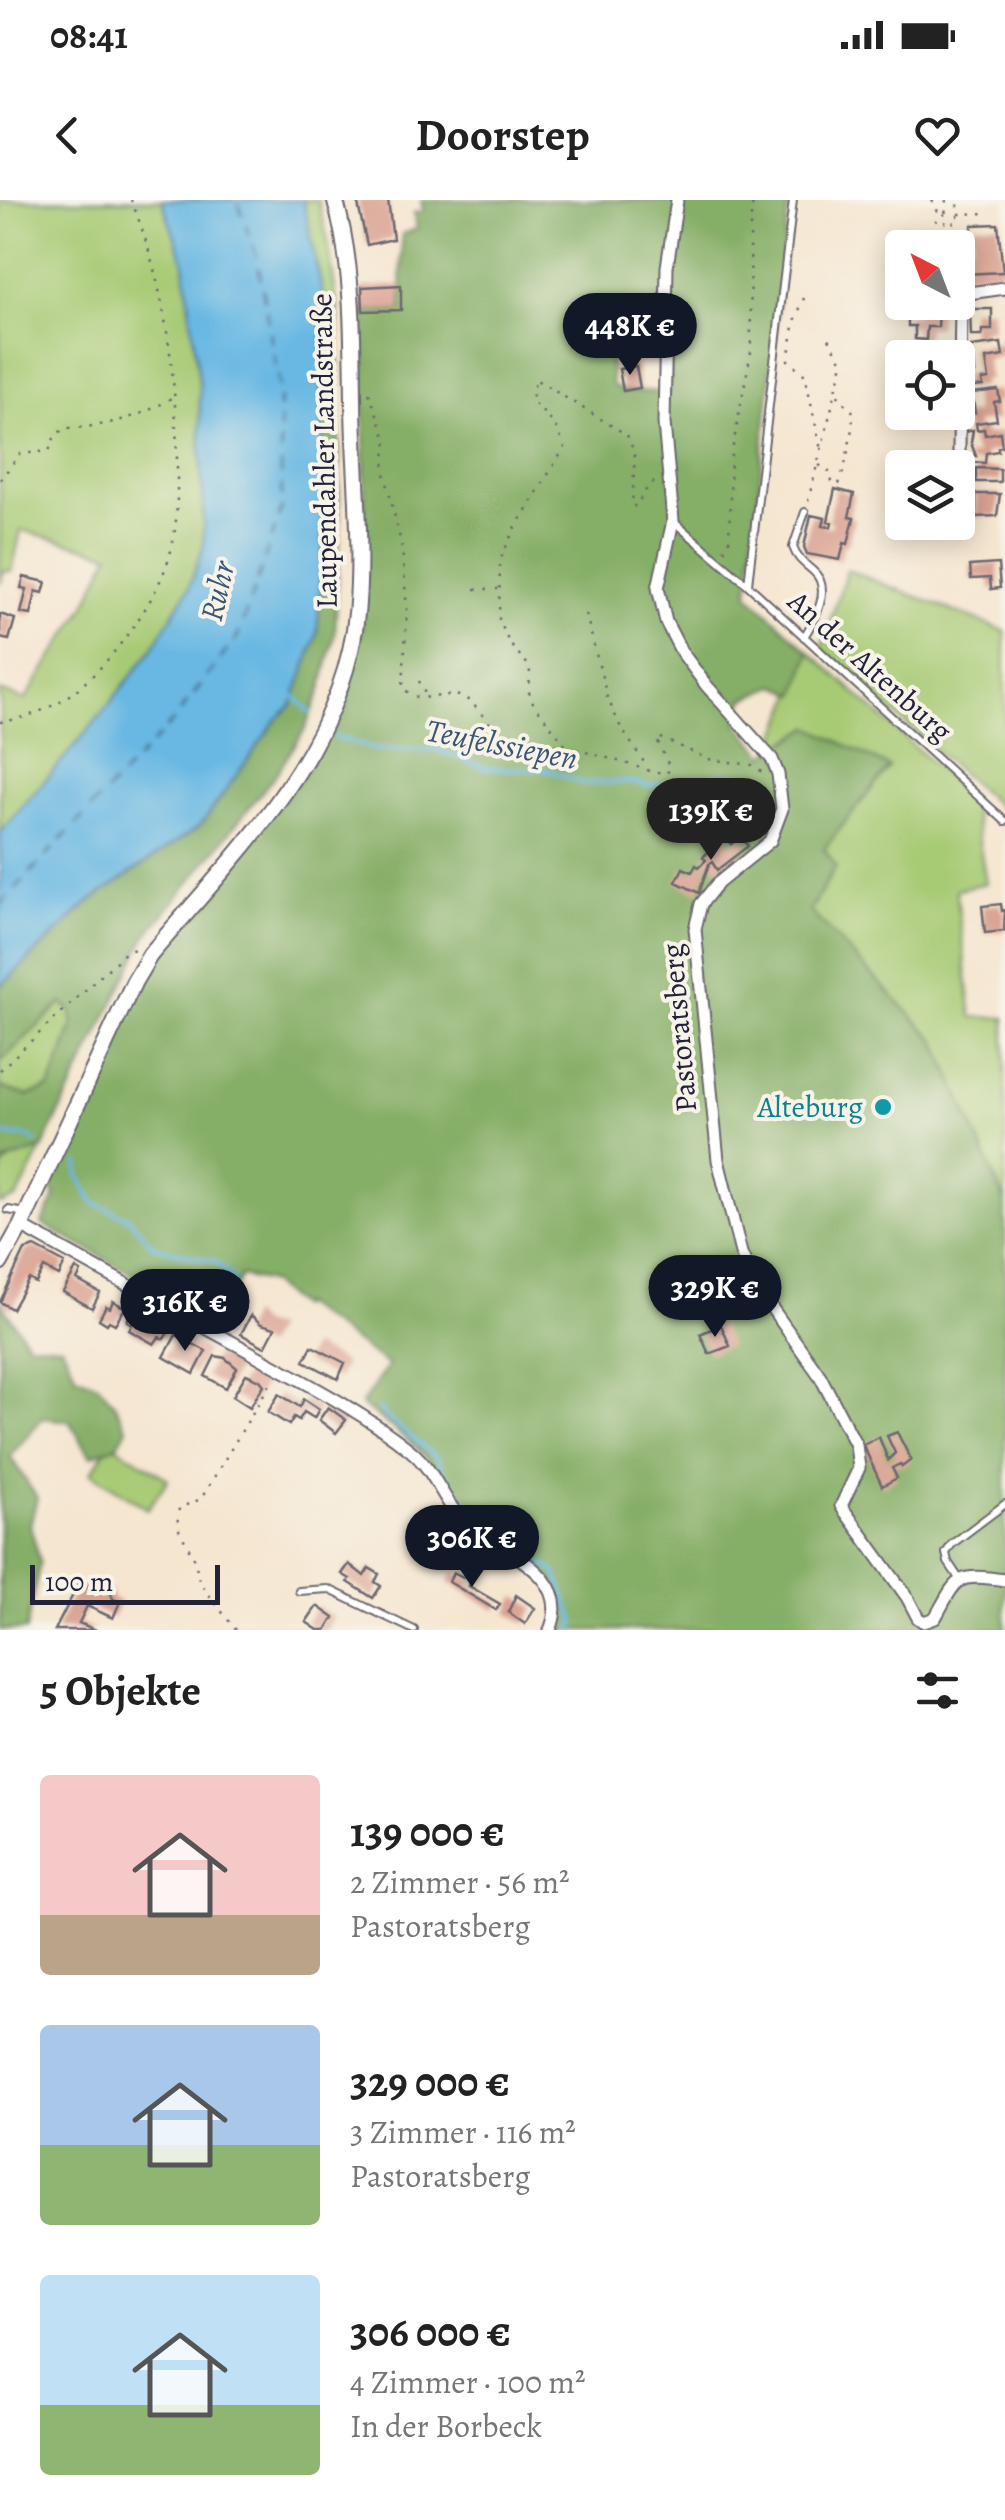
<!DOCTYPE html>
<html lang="de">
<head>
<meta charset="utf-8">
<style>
	:root { --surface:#fff; --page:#f2f2f2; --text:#222; --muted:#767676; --accent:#111827 }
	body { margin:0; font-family:Alegreya,serif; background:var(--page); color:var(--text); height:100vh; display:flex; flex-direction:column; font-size:38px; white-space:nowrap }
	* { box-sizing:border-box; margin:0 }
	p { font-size:32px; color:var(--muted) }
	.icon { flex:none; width:55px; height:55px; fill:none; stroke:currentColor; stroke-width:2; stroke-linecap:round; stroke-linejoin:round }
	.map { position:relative; height:1430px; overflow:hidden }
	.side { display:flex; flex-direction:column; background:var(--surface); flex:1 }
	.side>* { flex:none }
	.needle { width:65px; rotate:318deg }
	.controls { position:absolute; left:885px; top:30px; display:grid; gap:20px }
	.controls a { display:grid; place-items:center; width:90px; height:90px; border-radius:10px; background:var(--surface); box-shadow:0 5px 25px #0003; font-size:50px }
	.scale { position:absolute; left:30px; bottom:25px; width:190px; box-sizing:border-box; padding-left:10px; border:5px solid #22223b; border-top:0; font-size:28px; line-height:35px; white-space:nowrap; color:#22223b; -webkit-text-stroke:8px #f7f3e8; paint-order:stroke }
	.price { position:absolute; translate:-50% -85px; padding:0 22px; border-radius:35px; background:var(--accent); color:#fff; font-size:32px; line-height:65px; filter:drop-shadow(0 2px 5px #0008) }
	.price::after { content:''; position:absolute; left:50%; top:60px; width:30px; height:22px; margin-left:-15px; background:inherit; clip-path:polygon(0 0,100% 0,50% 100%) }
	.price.selected { background:#222; color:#fff }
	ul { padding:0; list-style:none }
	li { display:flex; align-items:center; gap:30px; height:250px; padding:0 40px }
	li span { display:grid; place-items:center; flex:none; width:280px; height:200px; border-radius:10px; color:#555 }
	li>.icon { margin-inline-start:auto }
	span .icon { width:120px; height:120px; fill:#fffc; stroke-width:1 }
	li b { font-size:42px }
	h2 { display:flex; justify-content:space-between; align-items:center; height:120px; padding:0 40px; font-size:42px }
	.status { display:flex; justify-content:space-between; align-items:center; height:70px; padding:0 50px; background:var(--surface); direction:ltr }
	.status svg { height:28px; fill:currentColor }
	header { display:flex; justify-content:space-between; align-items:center; height:130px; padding:0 40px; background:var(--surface); font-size:45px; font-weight:700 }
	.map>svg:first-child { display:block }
</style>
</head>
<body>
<div class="status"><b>08:41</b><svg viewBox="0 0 49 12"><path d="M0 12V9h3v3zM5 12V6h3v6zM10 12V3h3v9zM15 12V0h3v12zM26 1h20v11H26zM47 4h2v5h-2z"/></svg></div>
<header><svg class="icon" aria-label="back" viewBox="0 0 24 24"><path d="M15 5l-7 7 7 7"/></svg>Doorstep<svg class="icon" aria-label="heart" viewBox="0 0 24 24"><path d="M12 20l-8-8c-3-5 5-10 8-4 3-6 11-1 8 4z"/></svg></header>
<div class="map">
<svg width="1005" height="1430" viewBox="0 0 1005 1430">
	<rect width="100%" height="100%" fill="#f7f3e8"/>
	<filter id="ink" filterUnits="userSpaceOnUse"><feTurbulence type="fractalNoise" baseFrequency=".01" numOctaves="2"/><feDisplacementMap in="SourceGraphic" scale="20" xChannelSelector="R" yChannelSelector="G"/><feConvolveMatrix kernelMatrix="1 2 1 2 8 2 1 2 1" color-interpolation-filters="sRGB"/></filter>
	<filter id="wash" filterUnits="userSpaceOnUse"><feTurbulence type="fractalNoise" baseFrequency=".0048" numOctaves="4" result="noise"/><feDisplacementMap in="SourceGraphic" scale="40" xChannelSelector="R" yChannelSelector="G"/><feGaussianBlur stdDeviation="2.25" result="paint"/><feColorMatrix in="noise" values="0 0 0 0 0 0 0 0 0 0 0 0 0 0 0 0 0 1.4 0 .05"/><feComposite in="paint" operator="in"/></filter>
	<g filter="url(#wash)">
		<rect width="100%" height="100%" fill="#f5e6d0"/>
		<path fill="#a7ca74" stroke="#647658" stroke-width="2.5" d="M0,0H162L184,62L199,180L204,345L189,388L151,451L97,520L0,633V491L25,500L85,407L110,354L21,330L12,372L3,371L0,384Z
			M303,0H318L328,41L338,110L323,96Z
			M847,370L1005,431V612L821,449Z
			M810,452L972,599L986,683L956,690L972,817L1005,818V1002L936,841L809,711L836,667L823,649L810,527L771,550Z
			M63,802L72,811L73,826L50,888L28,896L0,887V862L7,852Z
			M42,949L17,998L0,1004C0,958 0,963 42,949Z
			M111,1243L168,1279L148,1309L91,1273Z"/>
		<path fill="#85ae66" stroke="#546850" stroke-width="2.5" fill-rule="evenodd" d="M421,0H789L748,394L810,452L796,495L777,485L744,499L738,524L765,555L810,527L889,567L824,649L836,666L810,711L936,841L1005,1002V1430H555C585,1379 505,1346 477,1321C460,1306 448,1283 433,1265C414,1242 386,1223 361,1205L388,1165L301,1104L299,1107L269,1082L241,1076L216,1120L42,1024L55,997L49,983L139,787L158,756L304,573L341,508L359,445L365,378L363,111L401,110L402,34L417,29L414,13L423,11ZM669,116V192L623,191L612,185L610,157L629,136Z
			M323,96L338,110L340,328L335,434L321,490L304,531L276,574L145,738L42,949L6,961L0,968V887L28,896L50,888L73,826L71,811L62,803L0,862V787L89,702L201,625L276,520L292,505L317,435L323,352Z
			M0,1102L28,1143L62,1146L76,1175L98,1184L114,1203L127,1229L118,1245L91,1256L69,1221L43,1218L10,1256L37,1298L30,1325L40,1362L26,1430H0Z"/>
		<path fill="#68b8e3" stroke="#456d8f" stroke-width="2.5" d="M162,0H303L323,96V352L317,435L292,505L276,520L201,625L89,702L0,787V633L97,520L151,451L189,388L204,345L199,180L184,62Z"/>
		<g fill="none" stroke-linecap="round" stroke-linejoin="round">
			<path stroke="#68b8e3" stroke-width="4" d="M293,495L311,513
				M335,537L374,549L437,550L486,568L549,570L581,583L633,582L650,586L725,574L749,580L777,598
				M0,935L27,936L37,942
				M78,962L79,976L94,1003L129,1018L153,1046L216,1062L235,1081
				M380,1209L385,1217L437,1258L444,1273L484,1323L555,1372L575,1422L571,1430"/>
			<path stroke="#3a5676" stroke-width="2.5" stroke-dasharray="12 10" stroke-linecap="butt" d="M0,705L174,520L238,436L282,308L279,185L257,57L237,0"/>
		</g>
		<g id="blocks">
			<path fill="#daa292" d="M357,0H388L393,39L367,45Z
				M998,24L1003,72L965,74V84L958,85V48L972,46V25Z
				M401,85V110L363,111L362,87Z
				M933,107H939L938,127H927L926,140L915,139V126H908V115L916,116V110L932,111Z
				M970,109H992V130H982V136H971Z
				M1001,143L1003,156L986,159L989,179L982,180L983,186L966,188L964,175L975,173L971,147Z
				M636,166L640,188L623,191L619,169Z
				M998,190L1000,201L994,202L997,220L976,223L977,230L984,229L985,235L1000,232L1002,246L998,247V251L986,253L985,263L968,262V255L976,256L971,243L973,230L966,232L964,215L975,213L972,193Z
				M976,268L1000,269V282H976Z
				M835,289L854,294L849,317L854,318L848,344L844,343L840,360L807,354L804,347L811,315L825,318L823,326L831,327L832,322L828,321Z
				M976,294H1000L997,316L976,317Z
				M998,364L1000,388L991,389L990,378L971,379L970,366Z
				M24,377L46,382L43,393L36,391L31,415L21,413L27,389L21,388Z
				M0,414L15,419L9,440L0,438Z
				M725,635L731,644L741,637L748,646L717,670L712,662L709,664L699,693L676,682L683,668L692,672L696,665L699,667L706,660L703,657Z
				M1001,704L1002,711L1005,710L1004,731L985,733L982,706Z
				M35,1047L65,1063L59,1076L44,1068L36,1083L29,1079L12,1109L0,1102L25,1050Z
				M76,1069L81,1072L77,1080L100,1093L92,1108L63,1092Z
				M113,1101L125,1108L115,1124L109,1121L107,1124L99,1119L106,1106L110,1108Z
				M132,1111L169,1131L164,1139L159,1137L154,1144L129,1130L132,1124L127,1121Z
				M251,1115L261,1124L275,1128L265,1147L241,1134Z
				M721,1125L730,1146L709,1154L700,1134Z
				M176,1135L206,1151L194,1174L164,1157Z
				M312,1146L345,1163L338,1179L304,1161Z
				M215,1156L225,1158L237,1168L226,1188L205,1176Z
				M246,1174L260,1180L264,1185L250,1207L233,1196Z
				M279,1194L300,1207L304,1199L319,1209L314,1218L304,1212L299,1220L294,1217L289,1225L268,1212Z
				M328,1207L346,1220L336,1233L319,1220Z
				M897,1232L911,1260L902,1267L900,1264L892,1268L897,1278L882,1286L863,1245L879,1237L888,1260L895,1253L887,1236Z
				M349,1364L364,1376L369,1368L379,1374L375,1382L381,1386L373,1398L348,1382L350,1379L342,1374Z
				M453,1372L471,1381L469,1386L500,1404L496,1410L449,1382Z
				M79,1383L100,1393L110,1390L113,1399L120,1402L113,1418L87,1406L79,1423L96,1430H55Z
				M516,1395L535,1408L525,1424L508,1412Z
				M317,1406L334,1418L326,1430H318L306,1422Z"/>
		</g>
	</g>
	<g filter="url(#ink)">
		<use href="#blocks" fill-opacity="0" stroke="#6c676f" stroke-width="2.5"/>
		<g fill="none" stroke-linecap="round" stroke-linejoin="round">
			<defs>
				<path id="service" d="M674,322L748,385L1005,621
					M748,384L793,0
					M804,437C815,419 833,388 813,371C804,363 797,359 793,347L805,312
					M8,1010L26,1013
					M960,1380L948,1362L946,1353L952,1344L1005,1304
					M299,1391L328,1389L414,1430"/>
				<path id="minor" d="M677,0L667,67L664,223L673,321L658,388L666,422L681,451L706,485L772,559L778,574L782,609L770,641L717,684L701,704L695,729L718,960L741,1053L754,1083L820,1176L856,1245L859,1268L841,1306L907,1397L918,1418L924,1422L935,1418C958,1377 955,1373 1005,1380
					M958,321L961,103L969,93L1005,88
					M21,1026C94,1067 168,1107 241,1147C298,1179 359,1209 410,1250C437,1272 442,1302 465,1322C497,1351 575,1372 550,1430"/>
				<path id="secondary" d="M0,1063L21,1026L134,782L150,755C237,652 345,550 357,409C362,349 356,287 354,226C352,151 356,73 335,0"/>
			</defs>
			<use href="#service" stroke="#6c676f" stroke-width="10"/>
			<use href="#minor" stroke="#6c676f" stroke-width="15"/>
			<use href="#secondary" stroke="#6c676f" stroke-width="19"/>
			<path stroke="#6c676f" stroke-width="2.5" stroke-dasharray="2.5 8" stroke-linecap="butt" d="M932,0L940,16
				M946,0L945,24L958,22V3L961,0
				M959,14L987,13
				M931,39L945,38V26
				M915,48L916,43
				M920,48L930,35L933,23L945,14
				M888,56L902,57
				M804,98L795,121L788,160L805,175L821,250
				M369,193L387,241L384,269L402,348L407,409L403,486C416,508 439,491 460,496C478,501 487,531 513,539C525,543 539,541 552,544C584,551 617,560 649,571L667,573L670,568L657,540L659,537L708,559L752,565L763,573
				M819,265L831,273L832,283L839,284C844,273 856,220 852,210C851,208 841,200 839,199L837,188
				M0,280L20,254L49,251L55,236L65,228C99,228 143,218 174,196
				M808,301L843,163L826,133
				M633,306H637L643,293L656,280
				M724,350L729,343L731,256L751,152L750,25L753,0
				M475,389H498
				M586,414L607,497L621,528L648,568
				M419,481L426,496
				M0,522C46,516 79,493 109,458C133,429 156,397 168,361C178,332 177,300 177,270C177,179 166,85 131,0
				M565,545L529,497L530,467L509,443L499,419L500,360L515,328L565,247L555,225L532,201L535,179L627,235L635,254L632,307
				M0,870L127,751L136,749
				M236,1430L199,1382L195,1360L177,1326L179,1308L201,1299L273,1179"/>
			<use href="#service" stroke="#fff" stroke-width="6"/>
			<use href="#minor" stroke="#fff" stroke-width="11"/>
			<use href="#secondary" stroke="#fff" stroke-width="15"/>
		</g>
	</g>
	<circle fill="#0f9aa8" stroke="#f7f3e8" stroke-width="4" cx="883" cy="907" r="10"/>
	<g text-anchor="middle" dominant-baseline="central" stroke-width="8" stroke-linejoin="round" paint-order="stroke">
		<g font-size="30" fill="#22223b" stroke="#f7f3e8">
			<text transform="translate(324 251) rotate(-91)">Laupendahler Landstraße</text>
			<text transform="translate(870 466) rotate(42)">An der Altenburg</text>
			<text transform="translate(679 828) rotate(-95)">Pastoratsberg</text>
		</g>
		<g font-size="30" fill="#0d838f" stroke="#f7f3e8" text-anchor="end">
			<text x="863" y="907">Alteburg</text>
		</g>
		<g font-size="32" font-style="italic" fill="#3a5676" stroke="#f7f3e8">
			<text transform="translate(217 391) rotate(-77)">Ruhr</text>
			<text transform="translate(502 544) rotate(11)">Teufelssiepen</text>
		</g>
	</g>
</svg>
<div class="controls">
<a><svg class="needle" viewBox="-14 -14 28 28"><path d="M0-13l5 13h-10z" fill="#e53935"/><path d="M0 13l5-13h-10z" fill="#767676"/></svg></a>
<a><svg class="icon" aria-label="locate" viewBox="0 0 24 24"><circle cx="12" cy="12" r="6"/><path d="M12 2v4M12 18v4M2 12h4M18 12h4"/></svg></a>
<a><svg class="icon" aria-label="layers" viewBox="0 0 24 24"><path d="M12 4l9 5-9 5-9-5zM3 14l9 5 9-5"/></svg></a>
</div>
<div class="scale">100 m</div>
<b class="price" style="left:630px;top:178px">448K €</b>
<b class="price selected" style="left:711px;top:663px">139K €</b>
<b class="price" style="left:715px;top:1140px">329K €</b>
<b class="price" style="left:185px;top:1154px">316K €</b>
<b class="price" style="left:472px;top:1390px">306K €</b>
</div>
<section class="side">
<h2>5 Objekte<svg class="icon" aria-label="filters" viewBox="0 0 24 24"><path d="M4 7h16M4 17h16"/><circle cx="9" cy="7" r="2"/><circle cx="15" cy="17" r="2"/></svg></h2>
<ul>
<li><span style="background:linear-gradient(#f6c9c9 70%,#b9a48a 0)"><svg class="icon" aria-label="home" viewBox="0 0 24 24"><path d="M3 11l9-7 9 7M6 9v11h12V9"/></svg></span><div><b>139 000 €</b><p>2 Zimmer · 56 m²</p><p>Pastoratsberg</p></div></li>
<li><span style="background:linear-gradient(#a9c7e8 60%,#8fb573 0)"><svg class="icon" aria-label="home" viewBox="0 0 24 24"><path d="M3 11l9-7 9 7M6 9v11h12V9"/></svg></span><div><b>329 000 €</b><p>3 Zimmer · 116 m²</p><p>Pastoratsberg</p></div></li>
<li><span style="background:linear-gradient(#bfe0f5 65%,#8fb573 0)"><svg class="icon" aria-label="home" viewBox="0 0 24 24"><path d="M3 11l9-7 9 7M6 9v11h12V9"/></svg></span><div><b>306 000 €</b><p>4 Zimmer · 100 m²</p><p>In der Borbeck</p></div></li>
</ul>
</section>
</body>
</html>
